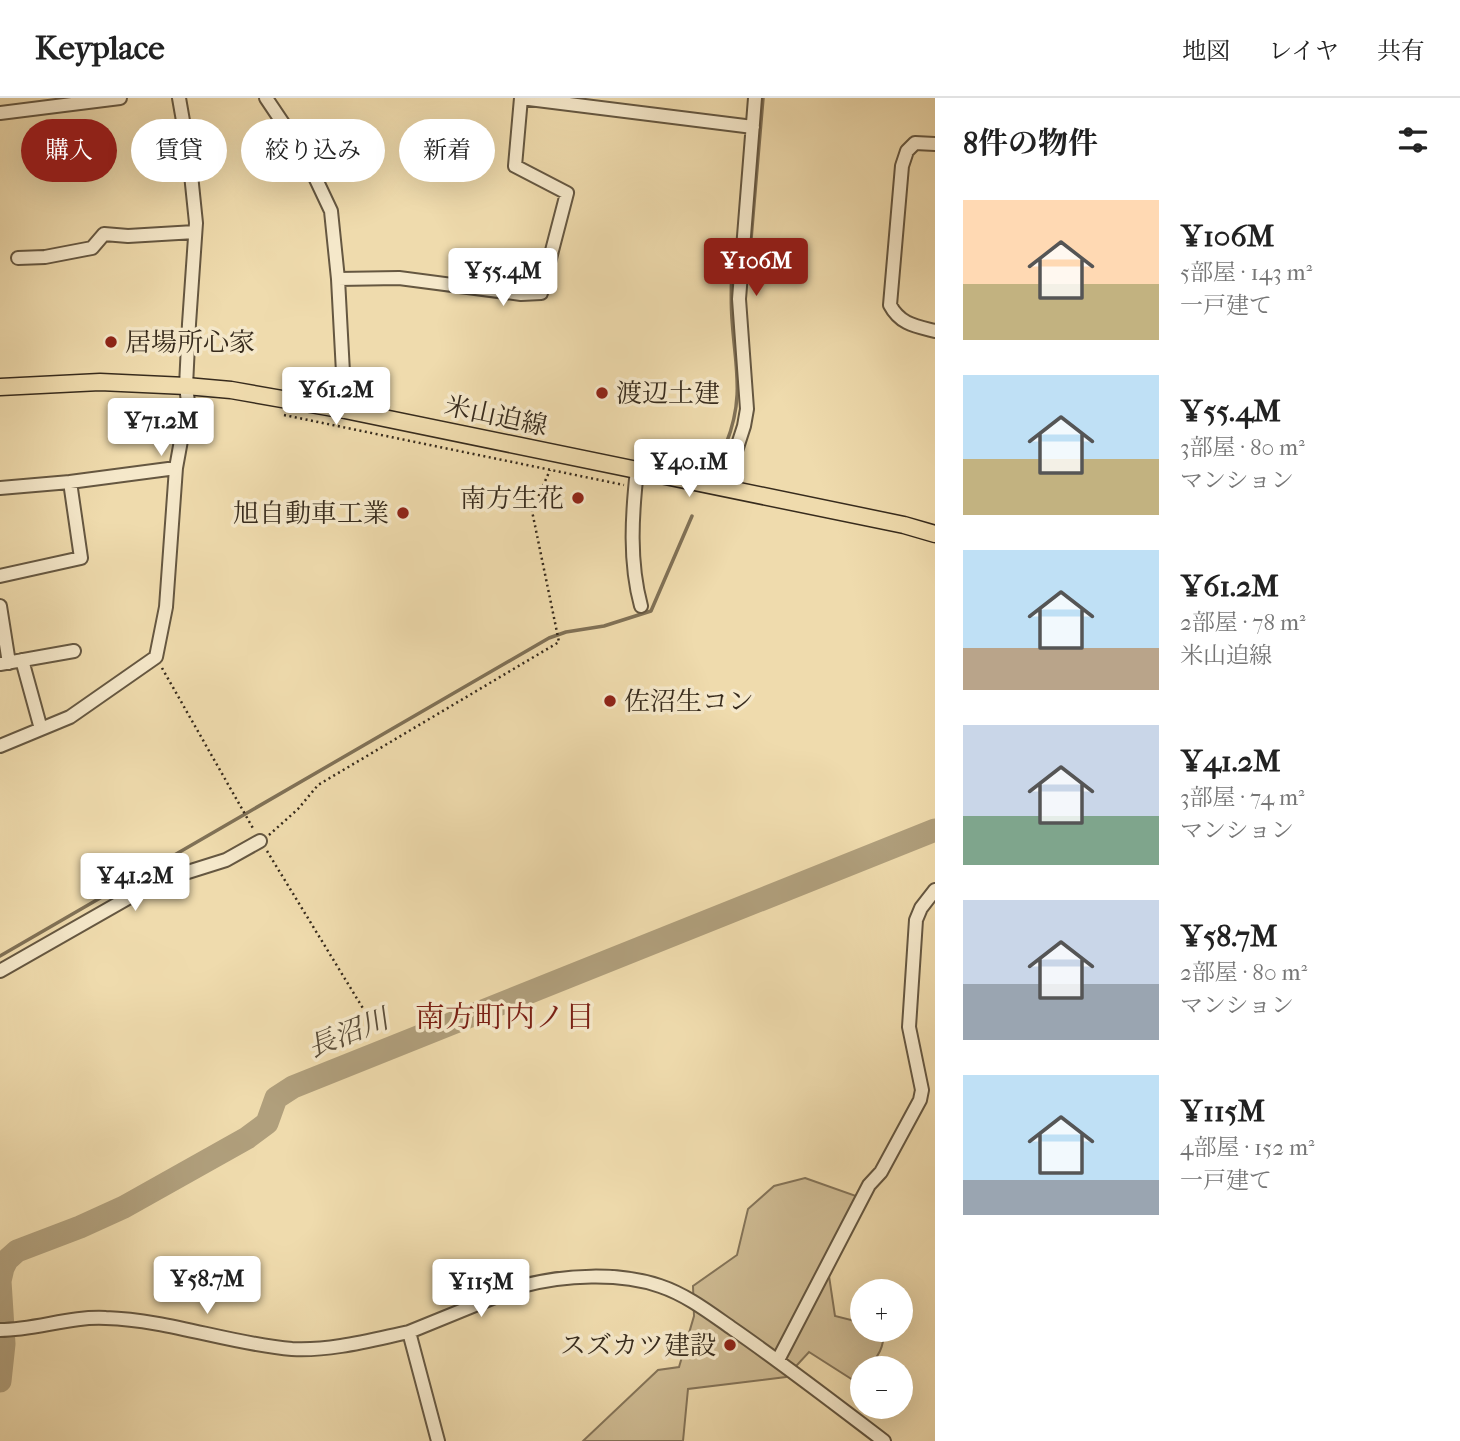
<!DOCTYPE html>
<html lang="ja">
<head>
<meta charset="utf-8">
<style>
	:root { --surface:#fff; --page:#f6f6f6; --text:#222; --muted:#767676; --line:#e0e0e0; --accent:#8f2418 }
	body { margin:0; font-family:"IM FELL French Canon","Noto Serif JP",serif; background:var(--page); color:var(--text); height:100vh; display:flex; flex-direction:column; font-size:26px; white-space:nowrap }
	* { box-sizing:border-box; margin:0 }
	p { font-size:23px; color:var(--muted) }
	.icon { flex:none; width:38px; height:38px; fill:none; stroke:currentColor; stroke-width:2; stroke-linecap:round; stroke-linejoin:round }
	.map { position:relative; flex:1; overflow:hidden }
	.panel { display:flex; flex-direction:column; background:var(--surface); width:525px }
	.panel>* { flex:none }
	.banner { position:absolute; left:21px; top:21px; width:665px; height:63px; display:flex; gap:14px }
	.tools { position:absolute; left:850px; top:1181px; display:grid; gap:14px }
	.tools a { display:grid; place-items:center; width:63px; height:63px; border-radius:50%; background:var(--surface); box-shadow:0 7px 28px #0002; font-size:35px }
	.price { position:absolute; translate:-50% -60px; padding:0 16px; border-radius:7px; background:#fff; color:#222; font-size:23px; line-height:46px; filter:drop-shadow(0 2px 4px #0008) }
	.price::after { content:''; position:absolute; left:50%; top:42px; width:21px; height:16px; margin-left:-10px; background:inherit; clip-path:polygon(0 0,100% 0,50% 100%) }
	.price.current { background:var(--accent); color:#fff }
	ul { padding:0; list-style:none }
	li { display:flex; align-items:center; gap:21px; height:175px; padding:0 28px }
	li span { display:grid; place-items:center; flex:none; width:196px; height:140px; border-radius:0px; color:#555 }
	li>.icon { margin-inline-start:auto }
	span .icon { width:84px; height:84px; fill:#fffc; stroke-width:1 }
	li b { font-size:30px }
	h2 { display:flex; justify-content:space-between; align-items:center; height:84px; padding:0 28px; font-size:30px }
	.tag { padding:0 24px; border-radius:32px; background:var(--surface); box-shadow:0 7px 28px #0002; font-size:24px; line-height:63px }
	.tag.current { background:var(--accent); color:#fff }
	header { display:flex; align-items:center; gap:42px; box-sizing:border-box; height:98px; padding:0 35px; background:var(--surface); border-bottom:2px solid var(--line) }
	header strong { font-size:33px }
	nav { display:flex; gap:38px; margin-inline-start:auto; font-size:24px }
	main { display:flex; flex:1; min-height:0 }
	.map>svg:first-child { display:block }
</style>
</head>
<body>
<header>
<strong>Keyplace</strong>
<nav><a>地図</a><a>レイヤ</a><a>共有</a></nav>
</header>
<main>
<div class="map">
<svg width="935" height="1343" viewBox="0 0 935 1343">
	<rect width="100%" height="100%" fill="#efdbad"/>
	<filter id="stains"><feTurbulence type="fractalNoise" baseFrequency=".00286" numOctaves="4"/><feColorMatrix values="0 0 0 0 .2 0 0 0 0 .09 0 0 0 0 .02 0 0 0 .5 -.17"/></filter>
	<radialGradient id="worn" r=".72"><stop offset=".6" stop-color="#630" stop-opacity="0"/><stop offset="1" stop-color="#630" stop-opacity=".3"/></radialGradient>
	<path fill="#d0bd95" stroke="#847459" stroke-width="2" d="M805,1080L856,1098L826,1158L835,1218L863,1225V1232H884C884,1249 879,1259 866,1270H863V1273L853,1282L809,1254L786,1279L688,1291L683,1343H583L658,1272L679,1269L694,1218L693,1188L737,1157L748,1111L774,1088Z"/>
	<g fill="none" stroke-linecap="round" stroke-linejoin="round">
		<path stroke="#807156" stroke-width="3.5" d="M751,141L763,0
			M726,346C745,298 735,269 732,221C730,195 732,170 733,144
			M0,858L549,540L566,534L604,528L651,513L692,418"/>
		<path stroke="#b09f7c" stroke-width="23" d="M0,1283L4,1246L0,1183L3,1170L7,1162L17,1153L80,1129L124,1109L247,1040L267,1025L276,1000L293,989L935,732"/>
		<defs>
			<path id="minor" d="M266,0L305,58L331,113L338,181L345,312
				M521,0L753,29
				M0,15L120,0
				M935,46L915,45L907,53L902,68L890,207C900,226 915,228 935,233
				M18,160L45,159L92,150L104,136L128,138L195,134
				M338,181L399,180L521,196L541,195L567,95L515,68L521,0
				M637,372C632,417 629,464 641,508
				M0,390L70,384L176,370
				M724,390L744,328L747,311L739,201L755,0
				M0,478L81,460L70,384
				M0,508L9,565
				M22,562L41,631
				M0,566L74,553
				M0,648L70,619L156,559L166,509L176,370L188,304L186,288L189,226L196,125L189,57L179,0
				M0,873L156,784L226,762L260,743
				M0,1232C36,1232 70,1218 106,1220C169,1222 230,1246 292,1251C332,1253 371,1242 409,1234
				M778,1262L869,1087L881,1074L920,1002L922,992L909,929L916,822L921,810L935,792
				M438,1343L409,1234L522,1188C564,1177 619,1174 660,1188C687,1197 710,1215 733,1231C785,1267 834,1305 884,1343"/>
			<path id="major" d="M0,289L100,284L186,288L231,292L345,312L904,427L935,436"/>
		</defs>
		<use href="#minor" stroke="#655741" stroke-width="16"/>
		<use href="#major" stroke="#372b1d" stroke-width="19"/>
		<path stroke="#372b1d" stroke-width="2.5" stroke-dasharray="2 3.5" stroke-linecap="butt" d="M284,317L624,387
			M162,570L254,732
			M269,737L298,711L318,687L559,544L532,413L550,372
			M267,753L378,935"/>
		<use href="#minor" stroke="#f5e8ca" stroke-width="12"/>
		<use href="#major" stroke="#efdbad" stroke-width="16"/>
	</g>
	<g fill="#8f2418" stroke="#f5e8ca" stroke-width="2.5">
		<circle cx="111" cy="244" r="7"/>
		<circle cx="602" cy="295" r="7"/>
		<circle cx="578" cy="400" r="7"/>
		<circle cx="403" cy="415" r="7"/>
		<circle cx="610" cy="603" r="7"/>
		<circle cx="730" cy="1247" r="7"/>
	</g>
	<g text-anchor="middle" dominant-baseline="central" stroke-width="7" stroke-linejoin="round" paint-order="stroke">
		<g font-size="26" fill="#372b1d" stroke="#f5e8ca" text-anchor="start">
			<text x="125" y="244">居場所心家</text>
			<text x="616" y="295">渡辺土建</text>
			<text x="564" y="400" text-anchor="end">南方生花</text>
			<text x="389" y="415" text-anchor="end">旭自動車工業</text>
			<text x="624" y="603">佐沼生コン</text>
			<text x="716" y="1247" text-anchor="end">スズカツ建設</text>
		</g>
		<g font-size="26" fill="#372b1d" stroke="#f5e8ca">
			<text transform="translate(496 318) rotate(12)">米山迫線</text>
		</g>
		<g font-size="28" font-style="italic" fill="#5b4e3a" stroke="#f5e8ca">
			<text transform="translate(348 935) rotate(-22)">長沼川</text>
		</g>
		<g font-size="30" fill="#7a1f14" stroke="#f5e8ca">
			<text x="505" y="919">南方町内ノ目</text>
		</g>
	</g>
	<rect width="100%" height="100%" filter="url(#stains)"/>
	<rect width="100%" height="100%" fill="url(#worn)"/>
</svg>
<div class="tools">
<a>+</a>
<a>−</a>
</div>
<b class="price current" style="left:756px;top:200px">¥106M</b>
<b class="price" style="left:503px;top:210px">¥55.4M</b>
<b class="price" style="left:336px;top:329px">¥61.2M</b>
<b class="price" style="left:161px;top:360px">¥71.2M</b>
<b class="price" style="left:689px;top:401px">¥40.1M</b>
<b class="price" style="left:135px;top:815px">¥41.2M</b>
<b class="price" style="left:207px;top:1218px">¥58.7M</b>
<b class="price" style="left:481px;top:1221px">¥115M</b>
<div class="banner">
<a class="tag current">購入</a>
<a class="tag">賃貸</a>
<a class="tag">絞り込み</a>
<a class="tag">新着</a>
</div>
</div>
<section class="panel">
<h2>8件の物件<svg class="icon" aria-label="filters" viewBox="0 0 24 24"><path d="M4 7h16M4 17h16"/><circle cx="9" cy="7" r="2"/><circle cx="15" cy="17" r="2"/></svg></h2>
<ul>
<li><span style="background:linear-gradient(#ffd9b3 60%,#c2b280 0)"><svg class="icon" aria-label="home" viewBox="0 0 24 24"><path d="M3 11l9-7 9 7M6 9v11h12V9"/></svg></span><div><b>¥106M</b><p>5部屋 · 143 m²</p><p>一戸建て</p></div></li>
<li><span style="background:linear-gradient(#bfe0f5 60%,#c2b280 0)"><svg class="icon" aria-label="home" viewBox="0 0 24 24"><path d="M3 11l9-7 9 7M6 9v11h12V9"/></svg></span><div><b>¥55.4M</b><p>3部屋 · 80 m²</p><p>マンション</p></div></li>
<li><span style="background:linear-gradient(#bfe0f5 70%,#b9a48a 0)"><svg class="icon" aria-label="home" viewBox="0 0 24 24"><path d="M3 11l9-7 9 7M6 9v11h12V9"/></svg></span><div><b>¥61.2M</b><p>2部屋 · 78 m²</p><p>米山迫線</p></div></li>
<li><span style="background:linear-gradient(#c9d6e8 65%,#7fa58c 0)"><svg class="icon" aria-label="home" viewBox="0 0 24 24"><path d="M3 11l9-7 9 7M6 9v11h12V9"/></svg></span><div><b>¥41.2M</b><p>3部屋 · 74 m²</p><p>マンション</p></div></li>
<li><span style="background:linear-gradient(#c9d6e8 60%,#9aa5b1 0)"><svg class="icon" aria-label="home" viewBox="0 0 24 24"><path d="M3 11l9-7 9 7M6 9v11h12V9"/></svg></span><div><b>¥58.7M</b><p>2部屋 · 80 m²</p><p>マンション</p></div></li>
<li><span style="background:linear-gradient(#bfe0f5 75%,#9aa5b1 0)"><svg class="icon" aria-label="home" viewBox="0 0 24 24"><path d="M3 11l9-7 9 7M6 9v11h12V9"/></svg></span><div><b>¥115M</b><p>4部屋 · 152 m²</p><p>一戸建て</p></div></li>
</ul>
</section>
</main>
</body>
</html>
